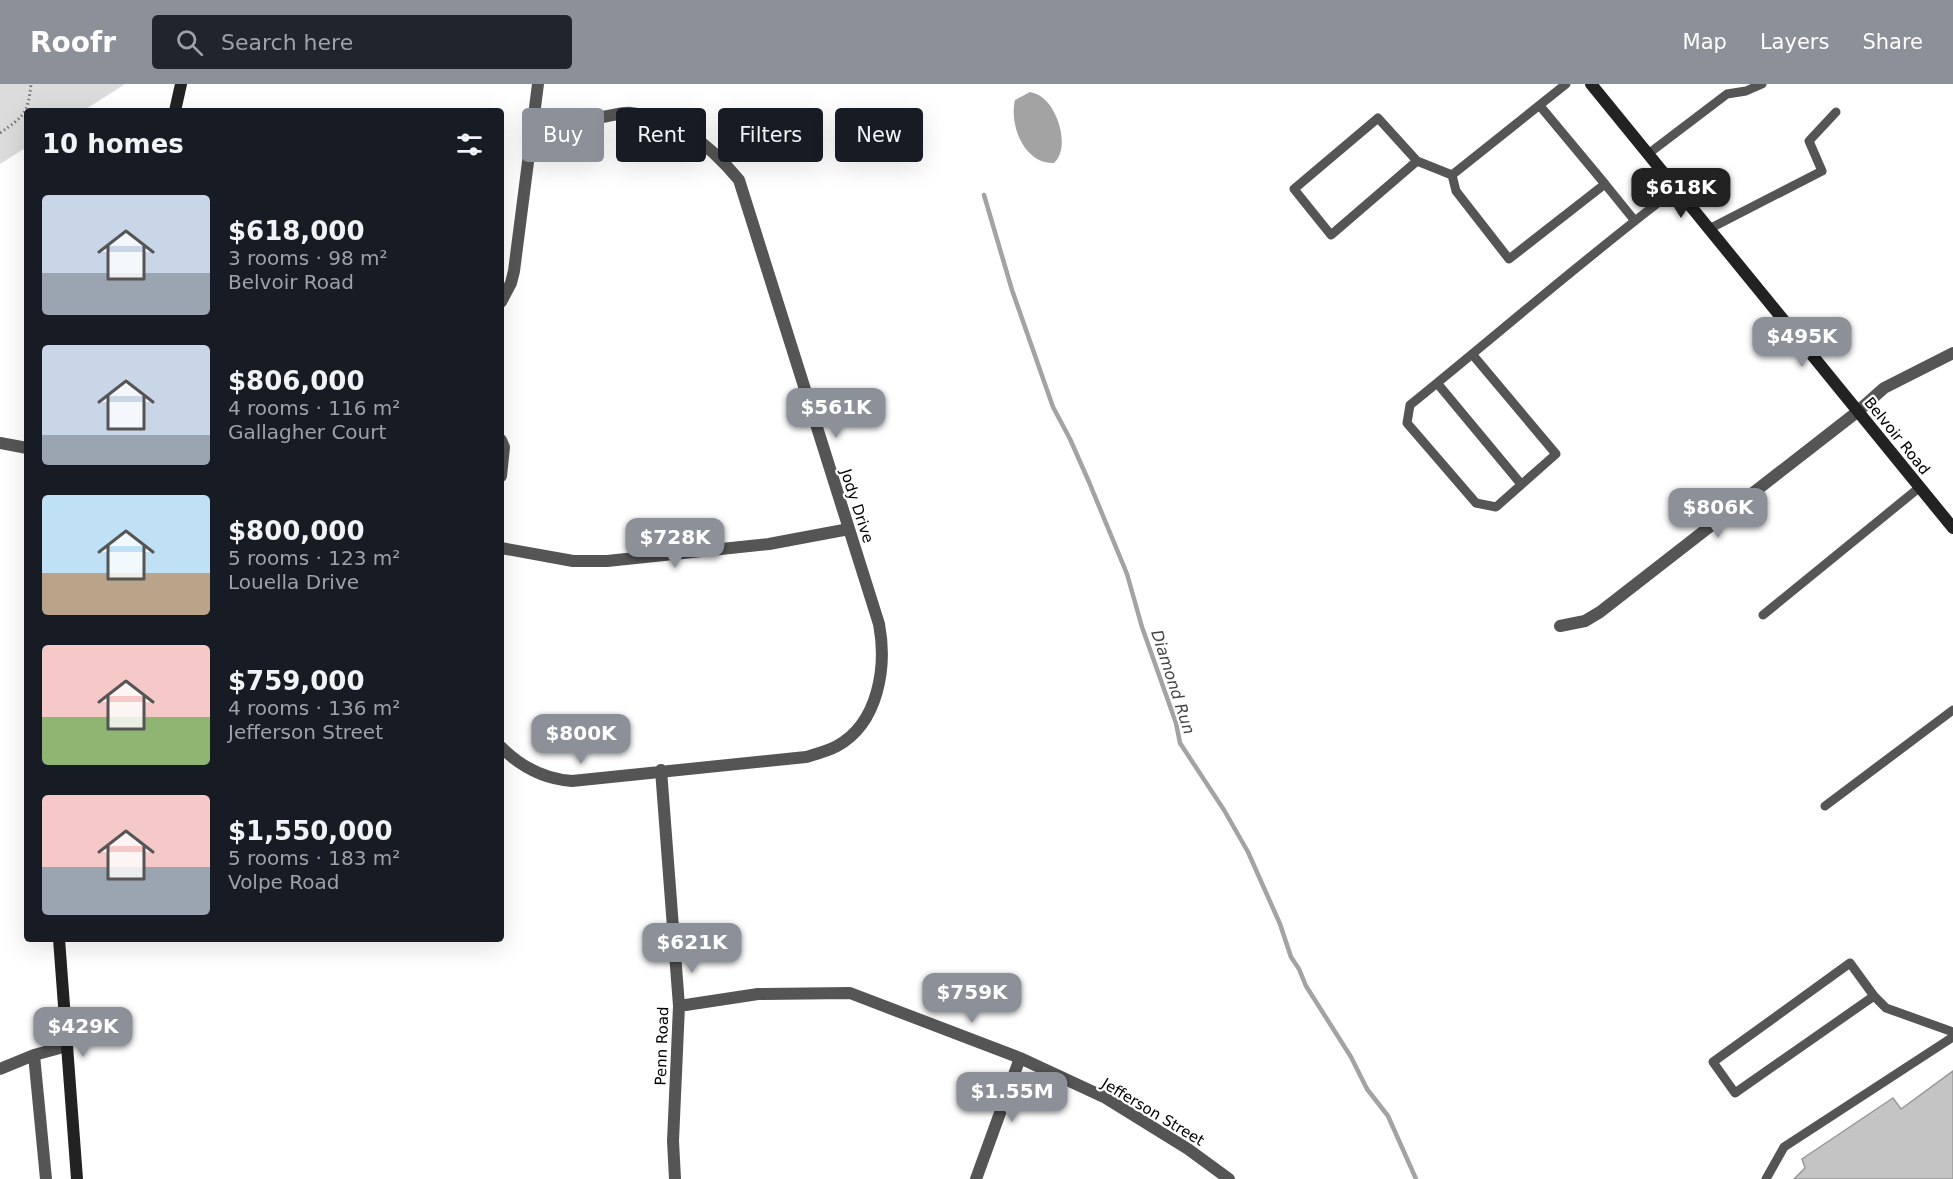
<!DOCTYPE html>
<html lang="en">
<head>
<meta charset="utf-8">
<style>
	:root { --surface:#171b24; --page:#20242c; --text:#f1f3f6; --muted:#9ea1a6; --accent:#8c9099 }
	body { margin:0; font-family:"DejaVu Sans",sans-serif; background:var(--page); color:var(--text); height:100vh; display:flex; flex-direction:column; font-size:22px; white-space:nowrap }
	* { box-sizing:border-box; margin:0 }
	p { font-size:20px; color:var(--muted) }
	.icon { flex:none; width:33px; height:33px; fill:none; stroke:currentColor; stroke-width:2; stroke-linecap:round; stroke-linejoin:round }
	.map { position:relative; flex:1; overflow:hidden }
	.side { position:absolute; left:24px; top:24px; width:480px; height:834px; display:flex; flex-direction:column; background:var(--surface); border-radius:6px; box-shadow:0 6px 24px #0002 }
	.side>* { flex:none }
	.top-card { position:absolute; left:522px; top:24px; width:570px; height:54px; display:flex; gap:12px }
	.price { position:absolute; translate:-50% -51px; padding:0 14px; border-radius:12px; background:var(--accent); color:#fff; font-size:20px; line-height:39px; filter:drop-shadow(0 2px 3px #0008) }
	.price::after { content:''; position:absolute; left:50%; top:36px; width:18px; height:14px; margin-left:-9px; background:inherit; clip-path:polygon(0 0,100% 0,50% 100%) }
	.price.selected { background:#222; color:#fff }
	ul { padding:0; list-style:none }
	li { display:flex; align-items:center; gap:18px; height:150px; padding:0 18px }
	li span { display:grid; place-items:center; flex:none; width:168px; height:120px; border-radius:6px; color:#555 }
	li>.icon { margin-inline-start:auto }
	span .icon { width:72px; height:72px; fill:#fffc; stroke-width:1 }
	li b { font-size:26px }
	h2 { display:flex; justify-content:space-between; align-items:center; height:72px; padding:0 18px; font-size:26px }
	.chip { padding:0 21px; border-radius:6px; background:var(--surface); box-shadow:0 6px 24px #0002; font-size:21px; line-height:54px }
	.chip.selected { background:var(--accent); color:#fff }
	header { display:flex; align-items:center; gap:36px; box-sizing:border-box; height:84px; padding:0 30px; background:var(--accent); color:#fff }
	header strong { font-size:28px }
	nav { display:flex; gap:33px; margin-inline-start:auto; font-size:21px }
	.search { width:420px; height:54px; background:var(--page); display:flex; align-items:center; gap:15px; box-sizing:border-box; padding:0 21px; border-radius:6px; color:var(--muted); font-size:22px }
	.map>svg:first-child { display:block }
</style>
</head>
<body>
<header>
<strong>Roofr</strong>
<div class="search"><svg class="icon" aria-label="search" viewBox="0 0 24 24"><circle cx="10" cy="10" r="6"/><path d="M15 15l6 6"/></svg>Search here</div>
<nav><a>Map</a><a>Layers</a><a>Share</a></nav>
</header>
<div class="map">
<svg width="1953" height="1095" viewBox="0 0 1953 1095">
	<rect width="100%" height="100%" fill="#fff"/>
	<path fill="#dcdcdc" d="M0,0H125L83,27H27V63L0,80Z"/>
	<path fill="#a3a3a3" d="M1030,8C1034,9 1040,11 1043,14C1059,27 1070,64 1054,79C1024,80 1009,41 1015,16Z"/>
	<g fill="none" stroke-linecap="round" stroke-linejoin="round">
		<path stroke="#a3a3a3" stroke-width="4.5" d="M984,111L1012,206L1053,323L1070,355L1089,398L1127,490L1142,543L1176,639L1180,659L1224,726L1248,768L1280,840L1291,873L1299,885L1306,902L1351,973L1367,1005L1388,1032L1416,1095"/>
	</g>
	<path fill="#c4c4c4" stroke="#999" stroke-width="1.5" d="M1953,987V1095H1794L1805,1084L1802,1075L1893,1014L1901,1025Z"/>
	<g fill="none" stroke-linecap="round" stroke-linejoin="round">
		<path stroke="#777" stroke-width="3" stroke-dasharray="1.5 3" stroke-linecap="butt" d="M0,49C24,32 28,30 31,0"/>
		<path stroke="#555" stroke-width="9" d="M1566,0L1452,91L1456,107L1509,175L1605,100L1635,137
			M1540,22L1605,100
			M1648,70L1727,10L1746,7L1762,0
			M1417,77L1378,34L1294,105L1331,151L1417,77L1452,91
			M1709,145L1822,87L1809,57L1836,28
			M1472,270L1556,370L1496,423L1476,419L1407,339L1410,321C1499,249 1585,174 1676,105
			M1437,299L1521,400
			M1763,531L1920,403
			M1825,722L1953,626
			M1874,912L1735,1009L1713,978L1850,879L1874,912L1886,924L1953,948
			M1766,1095L1784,1063L1953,953"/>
		<path stroke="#555" stroke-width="12" d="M501,218L511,199L514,187L538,0
			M501,356L504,363L501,392
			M0,359L27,364
			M501,464L573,477H607L769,460L849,445
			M1560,542L1585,537L1600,528L1857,328L1884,304L1953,269
			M501,663C521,683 544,695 572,697L806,673C816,670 828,667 837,662C879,639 887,582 879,540L739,96C712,63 676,33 631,29C624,28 615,31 608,32C582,36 556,44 531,51
			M661,686L679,922L673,1057L675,1095
			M679,922L758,910L850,909L1020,974L1104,1013L1188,1065L1229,1095
			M34,971L46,1095
			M0,985L34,971L67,962
			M976,1095L1020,974"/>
		<path stroke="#222" stroke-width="12" d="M1591,0L1953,444
			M175,27L181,0
			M59,855L77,1095"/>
	</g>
	<g text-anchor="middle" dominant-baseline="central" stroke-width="4.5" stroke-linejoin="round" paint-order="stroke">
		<g font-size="15" fill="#000" stroke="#fff">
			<text transform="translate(1897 352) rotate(51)">Belvoir Road</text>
			<text transform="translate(857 422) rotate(72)">Jody Drive</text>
			<text transform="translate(662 962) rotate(-88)">Penn Road</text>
			<text transform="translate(1153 1028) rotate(31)">Jefferson Street</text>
		</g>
		<g font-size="16" font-style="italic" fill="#444" stroke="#fff">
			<text transform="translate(1173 598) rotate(72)">Diamond Run</text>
		</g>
	</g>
</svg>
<b class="price selected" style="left:1681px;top:135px">$618K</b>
<b class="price" style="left:1802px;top:284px">$495K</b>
<b class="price" style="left:836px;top:355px">$561K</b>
<b class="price" style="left:1718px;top:455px">$806K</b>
<b class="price" style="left:675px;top:485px">$728K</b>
<b class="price" style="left:581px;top:681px">$800K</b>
<b class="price" style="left:692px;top:890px">$621K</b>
<b class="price" style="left:972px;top:940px">$759K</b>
<b class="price" style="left:83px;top:974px">$429K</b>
<b class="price" style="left:1012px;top:1039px">$1.55M</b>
<div class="top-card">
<a class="chip selected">Buy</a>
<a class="chip">Rent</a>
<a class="chip">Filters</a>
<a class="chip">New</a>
</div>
<section class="side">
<h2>10 homes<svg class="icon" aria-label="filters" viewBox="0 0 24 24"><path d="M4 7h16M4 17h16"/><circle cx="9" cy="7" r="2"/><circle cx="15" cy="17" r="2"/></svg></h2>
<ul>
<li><span style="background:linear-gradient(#c9d6e8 65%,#9aa5b1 0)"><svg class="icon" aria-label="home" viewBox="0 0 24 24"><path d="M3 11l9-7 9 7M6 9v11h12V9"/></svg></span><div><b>$618,000</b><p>3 rooms · 98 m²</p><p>Belvoir Road</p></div></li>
<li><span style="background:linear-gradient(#c9d6e8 75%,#9aa5b1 0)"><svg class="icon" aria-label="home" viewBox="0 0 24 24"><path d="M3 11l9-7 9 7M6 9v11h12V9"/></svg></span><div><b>$806,000</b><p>4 rooms · 116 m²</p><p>Gallagher Court</p></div></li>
<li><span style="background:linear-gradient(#bfe0f5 65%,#b9a48a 0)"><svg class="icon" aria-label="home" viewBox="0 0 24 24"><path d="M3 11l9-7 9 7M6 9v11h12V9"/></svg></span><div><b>$800,000</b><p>5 rooms · 123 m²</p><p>Louella Drive</p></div></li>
<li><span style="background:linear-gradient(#f6c9c9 60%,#8fb573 0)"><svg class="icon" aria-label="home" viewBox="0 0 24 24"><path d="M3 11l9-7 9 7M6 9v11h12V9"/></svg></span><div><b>$759,000</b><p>4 rooms · 136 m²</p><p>Jefferson Street</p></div></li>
<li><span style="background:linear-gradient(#f6c9c9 60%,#9aa5b1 0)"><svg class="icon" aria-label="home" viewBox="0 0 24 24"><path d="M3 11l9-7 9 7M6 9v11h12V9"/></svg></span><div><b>$1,550,000</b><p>5 rooms · 183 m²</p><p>Volpe Road</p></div></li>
</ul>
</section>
</div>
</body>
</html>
